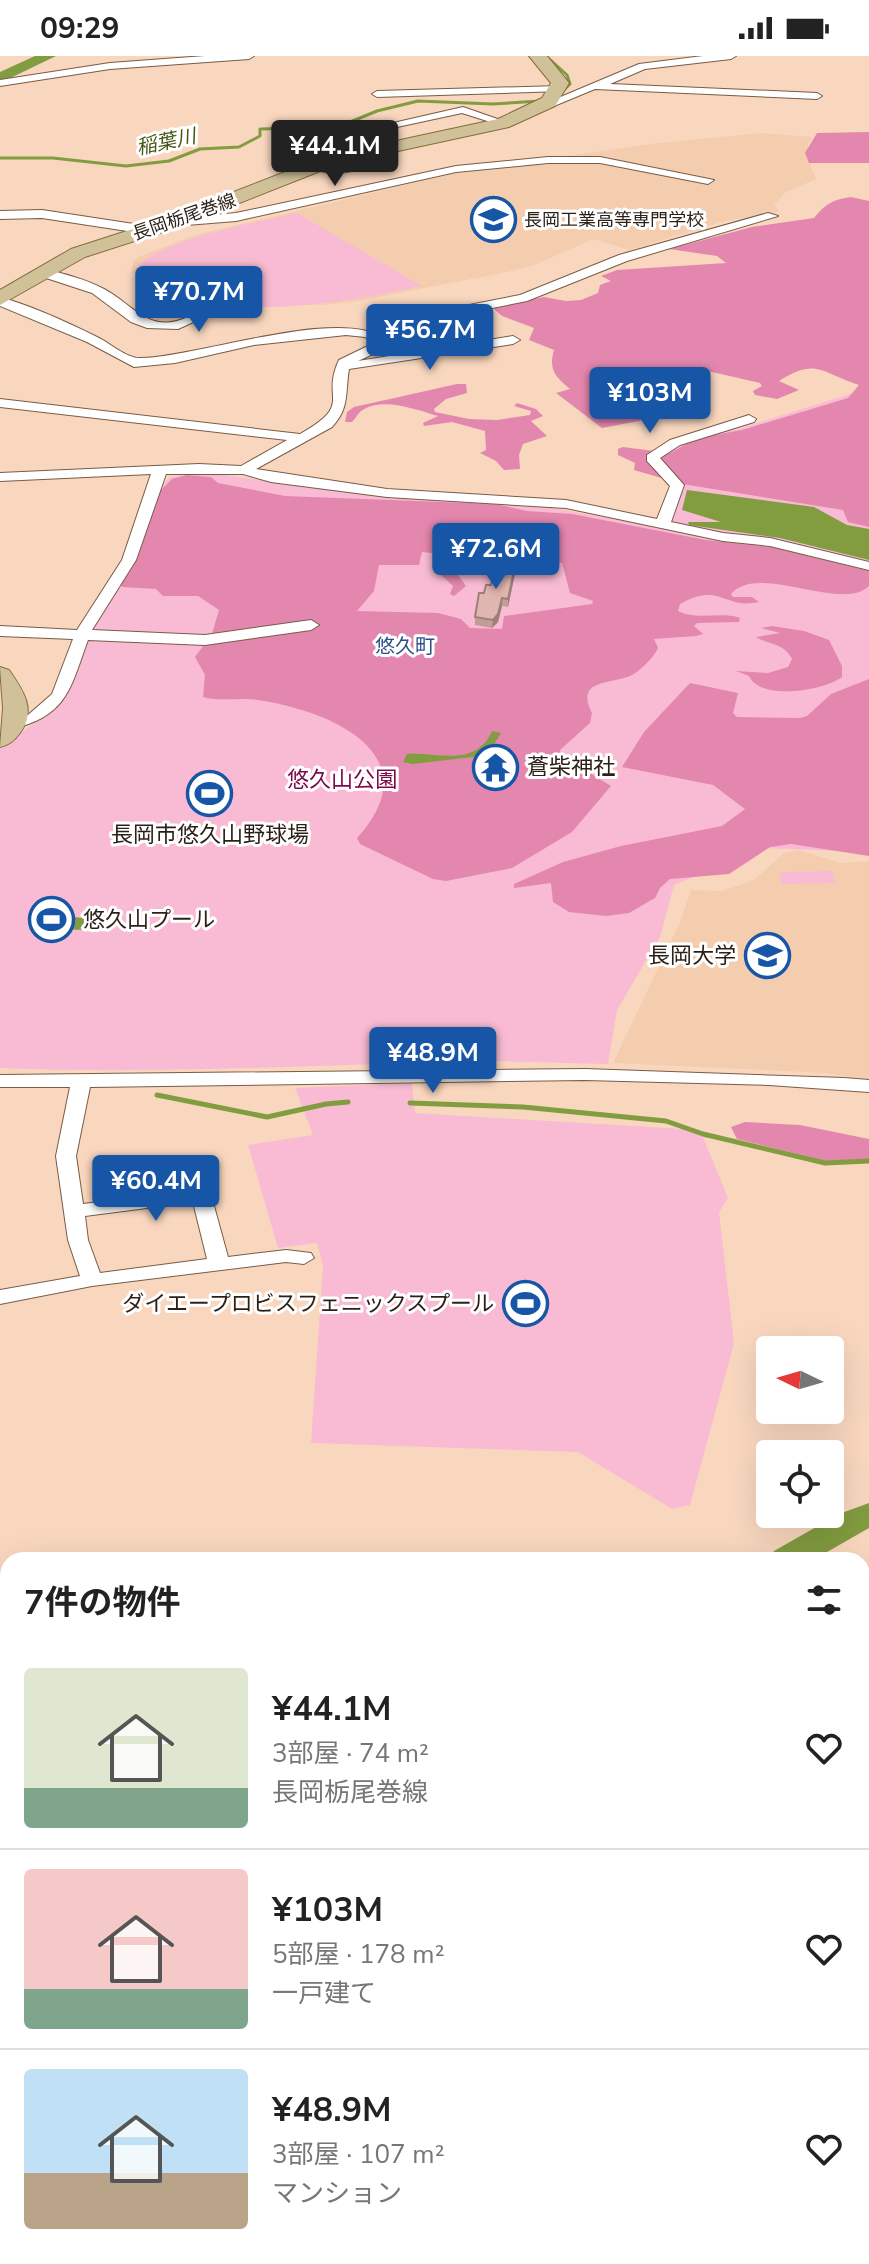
<!DOCTYPE html>
<html lang="ja">
<head>
<meta charset="utf-8">
<style>
	:root { --surface:#fff; --page:#f6f6f6; --text:#222; --muted:#767676; --line:#e0e0e0; --accent:#1756a6 }
	body { margin:0; font-family:"Nunito Sans","Noto Sans JP",sans-serif; background:var(--page); color:var(--text); height:100vh; display:flex; flex-direction:column; font-size:30px; white-space:nowrap }
	* { box-sizing:border-box; margin:0 }
	p { font-size:26px; color:var(--muted) }
	.icon { flex:none; width:44px; height:44px; fill:none; stroke:currentColor; stroke-width:2; stroke-linecap:round; stroke-linejoin:round }
	.map { position:relative; flex:1; overflow:hidden }
	.details { position:absolute; left:0px; top:1496px; width:870px; height:712px; display:flex; flex-direction:column; background:var(--surface); border-radius:24px 24px 0 0; box-shadow:0 8px 32px #0002 }
	.details>* { flex:none }
	.needle { width:52px; rotate:275deg }
	.controls { position:absolute; left:756px; top:1280px; display:grid; gap:16px }
	.controls a { display:grid; place-items:center; width:88px; height:88px; border-radius:8px; background:var(--surface); box-shadow:0 8px 32px #0002; font-size:40px }
	.price { position:absolute; translate:-50% -68px; padding:0 18px; border-radius:8px; background:var(--accent); color:#fff; font-size:26px; line-height:52px; filter:drop-shadow(0 2px 4px #0008) }
	.price::after { content:''; position:absolute; left:50%; top:48px; width:24px; height:18px; margin-left:-12px; background:inherit; clip-path:polygon(0 0,100% 0,50% 100%) }
	.price.selected { background:#222; color:#fff }
	ul { padding:0; list-style:none }
	li { display:flex; align-items:center; gap:24px; height:200px; padding:0 24px }
	li+li { border-top:2px solid var(--line) }
	li span { display:grid; place-items:center; flex:none; width:224px; height:160px; border-radius:8px; color:#555 }
	li>.icon { margin-inline-start:auto }
	span .icon { width:96px; height:96px; fill:#fffc; stroke-width:1 }
	li b { font-size:34px }
	h2 { display:flex; justify-content:space-between; align-items:center; height:96px; padding:0 24px; font-size:34px }
	.status { display:flex; justify-content:space-between; align-items:center; height:56px; padding:0 40px; background:var(--surface); direction:ltr }
	.status svg { height:22px; fill:currentColor }
	.map>svg:first-child { display:block }
</style>
</head>
<body>
<div class="status"><b>09:29</b><svg viewBox="0 0 49 12"><path d="M0 12V9h3v3zM5 12V6h3v6zM10 12V3h3v9zM15 12V0h3v12zM26 1h20v11H26zM47 4h2v5h-2z"/></svg></div>
<div class="map">
<svg width="869" height="2208" viewBox="0 0 869 2208">
	<rect width="100%" height="100%" fill="#f9d7bf"/>
	<path fill="#f4cdaf" d="M762,77L812,81L808,89V104L816,123L786,136L774,149L779,155L774,157L725,165L630,194L593,183L535,209L507,216L359,245L324,249H210L183,241L132,217L133,206L138,201L195,179L469,114L658,87Z
		M799,794L841,807L869,805V1024L826,1017L613,1007L681,864L691,834L722,835L754,824L784,797Z"/>
	<path fill="#f9bbd3" d="M297,157L422,230C335,248 211,273 135,214C157,183 259,166 297,157Z
		M869,332V796L763,792L674,829L660,881L617,954L608,1008C553,1007 498,1004 444,1006C296,1010 148,1018 0,1012V692L54,652L158,434L170,421L187,418H216L380,440L536,449L665,472L680,436L660,399L702,378L738,373Z
		M832,815L835,827L782,828L779,816Z
		M412,1027L415,1057L700,1074L728,1142L719,1156L734,1287L690,1449L672,1453L578,1396L311,1387L323,1210L317,1187L278,1192L248,1089L313,1079L295,1032Z"/>
	<path fill="#e487ae" fill-rule="evenodd" d="M869,76V107H809L805,97L817,77Z
		M851,141L869,145V471L848,466L843,454L682,428L634,414L635,407L618,399V393L623,391L670,397L697,382L742,374L848,342L859,329C821,317 817,301 779,325L799,334L777,343L755,339L753,335L762,330L760,327L712,316L691,318V326L684,327L651,317L633,321L649,338L630,340L627,343L649,359L639,365L602,372L556,337L570,333C556,321 548,314 554,294L529,284L534,272L502,260L492,251L544,241L566,245L581,244L598,237L600,229L611,225L601,220L617,214L726,207L717,200L669,193L752,171L814,162C825,148 834,143 851,141Z
		M457,328H466L467,337L446,343L434,353L435,356L469,363L497,364L530,359L531,355L514,350L517,347L536,353L543,360L531,365L547,380L523,388L519,399L520,413L504,414L496,405L480,397L486,394L485,375L452,366L424,370L423,367L438,360C417,354 380,339 360,356C357,359 355,363 352,366H345L347,356L354,351Z
		M187,419L211,421L218,427L285,440L496,448L527,455L572,458L706,484L772,491L869,515V530C842,557 758,506 731,538L733,541H752L759,546C724,554 720,525 680,548L678,555C697,565 720,555 740,562L739,566L697,567L694,570L703,578L696,580L654,583L658,592C655,600 640,615 632,619C612,629 574,622 592,657L590,667L560,694L561,699L611,730L572,776L512,812L446,825L433,823L360,788L357,782C432,699 332,655 258,644C240,641 220,646 203,641L205,619L195,601L212,578L219,554L198,540H163L156,533L122,531L121,528L136,505L161,434L172,423ZM422,496L451,499L448,511L441,519L453,530L450,538L454,540L466,530L458,519L464,502L562,507L570,537L593,545L592,548L504,560L502,573L470,572L461,563L438,557L357,555L374,535L379,509H419Z
		M772,570L804,575L829,584L842,610V621C824,635 760,645 749,620L736,615L768,617L788,611L792,603C784,587 769,589 756,581L780,577L761,572Z
		M869,623V800L791,788L770,791L729,818L670,823L660,832L655,842L629,857L606,860L569,856L553,846L551,827L514,832V828L563,806L621,790L722,770L745,753L713,729L622,711L644,676L690,627L738,637L733,657L737,661L800,662L807,660L831,638Z
		M745,1066L800,1069L869,1083V1103L826,1105L737,1083L731,1071Z"/>
	<path fill="#829c40" d="M687,434L814,451L847,469L869,473V504L780,482L689,469L688,466H721L682,454Z
		M492,675L501,677L491,693L481,700L413,708L403,706L407,698C438,696 476,712 492,675Z
		M48,858L83,862L89,867L84,873C72,876 69,870 59,868C49,866 42,871 33,866L37,860Z"/>
	<g fill="none" stroke-linecap="round" stroke-linejoin="round">
		<path stroke="#829c40" stroke-width="3" d="M546,0L567,19L570,28L557,41
			M0,102H53L126,110L169,105L200,93L239,91L260,80V73L338,71L377,55L418,45L493,48L540,45"/>
		<path stroke="#829c40" stroke-width="5" d="M157,1039L267,1061L326,1048L348,1046
			M410,1047L523,1051L666,1065L703,1078L825,1107L869,1105"/>
		<path fill="#829c40" fill-rule="evenodd" d="M35,0H56L0,27V16Z
			M869,1447V1472L813,1504H768L774,1495L839,1458Z
			M329,2200H391L387,2208H325Z"/>
		<defs>
			<path id="street" d="M205,0H254L249,3L110,13L0,30V24L110,7Z
				M703,0H736L731,3L645,13L610,28L817,37L822,40L817,43L595,33L542,55L532,53L639,8Z
				M559,30L563,31V35L377,41L372,38L377,35Z
				M463,51L509,67L503,70L462,57L374,76L395,88L397,90L391,93L358,75Z
				M548,101H600L714,124L708,128L600,107H548L456,116L236,165L174,170L168,166L174,162L236,157L456,110Z
				M316,108C330,111 354,107 364,113L334,118L312,113L310,111Z
				M42,154L147,170L153,174L147,178L42,162L0,163V155Z
				M768,157L778,160L627,205L527,245L422,266L388,291L358,305L513,280L520,284L513,288L349,313C345,336 350,352 332,371L256,413L387,433L566,444L657,463L670,430L647,405V399L670,384L749,359L756,363L754,366L680,389L660,402L684,429L671,466L723,477L770,482L869,506V514L770,490L723,485L566,452L387,441L271,426L243,418H166L136,504L92,574L205,579L311,564L319,569L311,574L205,589L88,584C71,630 68,659 15,672L7,667L28,659L52,638L73,583L0,580V570L77,574L122,504L151,418L0,425V417L199,408L241,410L287,384L0,351V343L300,378C355,347 320,344 339,304L374,287L365,281L346,279L254,289L175,307L134,311L87,286L0,250V241C32,250 67,266 97,281C110,287 127,303 141,302C197,301 339,251 383,282L413,260L520,239L619,199Z
				M44,213C65,218 85,223 104,233C134,249 149,279 188,261V257L177,251L183,247L199,252L200,263L178,273L147,272L131,266L92,237L40,220V214Z
				M585,1013L844,1022L869,1024V1036L769,1029L585,1024L90,1031L76,1100L83,1148L201,1133L211,1139L228,1201L286,1194L311,1197L314,1202L304,1208L286,1206L92,1230L0,1248V1234L80,1220L68,1184L56,1100L70,1031H0V1019ZM193,1146L207,1203L100,1217L88,1184L85,1160Z
				M862,2132H869V2156H862Z"/>
			<path id="primary" d="M529,0H547L569,27L555,50L509,71L338,108L181,170L85,201L0,249V234L71,193L167,162L326,100L498,63L542,42L551,27Z
				M0,611L9,614C23,634 37,654 20,677C14,685 9,689 0,691L3,652Z"/>
			<path id="highway" d="M869,2005V2053L862,2056V2008Z
				M685,2200H744L740,2208H681Z"/>
		</defs>
		<use href="#street" stroke="#785c46" stroke-width="2"/>
		<use href="#primary" stroke="#816e3e" stroke-width="2"/>
		<use href="#highway" stroke="#816e3e" stroke-width="2"/>
		<use href="#street" fill="#fff" fill-rule="evenodd"/>
		<use href="#primary" fill="#d0c198" fill-rule="evenodd"/>
		<use href="#highway" fill="#b09853" fill-rule="evenodd"/>
	</g>
	<path fill="#c29d98" d="M516,505V513L508,551L502,550L498,566L492,572L475,569V561L484,537Z
		M783,2200H862L869,2208H786Z"/>
	<path fill="#9e7f7c" d="M516,505V513L508,551V543Z
		M502,542V550L498,566L492,572L493,564Z"/>
	<path fill="#e1b6b1" stroke="#9e7f7c" stroke-width="2" d="M497,504L516,505L508,543L502,542L498,558L493,564L475,561L479,537H484L486,529H491Z
		M869,2148V2208H794L792,2200H862V2149Z"/>
	<defs>
		<symbol id="university-ring" viewBox="-11 -11 22 22"><circle r="9.5" fill="#fff" stroke="#1756a6" stroke-width="1.5"/><path d="M0-5L7-2L0 1L-7-2ZM-4 1L0 2.5L4 1V4Q0 6-4 4Z" fill="#1756a6"/></symbol>
		<symbol id="temple-ring" viewBox="-11 -11 22 22"><circle r="9.5" fill="#fff" stroke="#1756a6" stroke-width="1.5"/><path d="M0-6L5-2H3V0L6.5 2.5H4V6H1.5V3h-3V6H-4V2.5H-6.5L-3 0V-2H-5Z" fill="#1756a6"/></symbol>
		<symbol id="stadium-ring" viewBox="-11 -11 22 22"><circle r="9.5" fill="#fff" stroke="#1756a6" stroke-width="1.5"/><path d="M0-5a6.5 5 0 1 0 0 10a6.5 5 0 1 0 0-10ZM-3.5-1.8h7v3.6h-7Z" fill="#1756a6"/></symbol>
	</defs>
	<g fill-rule="evenodd">
		<use href="#university-ring" x="468" y="138" width="51" height="51"/>
		<use href="#temple-ring" x="470" y="686" width="51" height="51"/>
		<use href="#stadium-ring" x="184" y="712" width="51" height="51"/>
		<use href="#stadium-ring" x="26" y="838" width="51" height="51"/>
		<use href="#university-ring" x="742" y="874" width="51" height="51"/>
		<use href="#stadium-ring" x="500" y="1222" width="51" height="51"/>
	</g>
	<g text-anchor="middle" dominant-baseline="central" stroke-width="6" stroke-linejoin="round" paint-order="stroke">
		<g font-size="18" fill="#2b1f16" stroke="#fff">
			<text transform="translate(184 161) rotate(-19)">長岡栃尾巻線</text>
		</g>
		<g font-size="18" fill="#2b1f16" stroke="#fff" text-anchor="start">
			<text x="524" y="164">長岡工業高等専門学校</text>
		</g>
		<g font-size="20" font-style="italic" fill="#455715" stroke="#fff">
			<text transform="translate(166 86) rotate(-12)">稲葉川</text>
		</g>
		<g font-size="20" fill="#2a5187" stroke="#fff">
			<text x="405" y="590">悠久町</text>
		</g>
		<g font-size="22" fill="#2b1f16" stroke="#fff" text-anchor="start">
			<text x="527" y="711">蒼柴神社</text>
			<text x="210" y="779" text-anchor="middle">長岡市悠久山野球場</text>
			<text x="83" y="864">悠久山プール</text>
			<text x="736" y="900" text-anchor="end">長岡大学</text>
			<text x="494" y="1248" text-anchor="end">ダイエープロビスフェニックスプール</text>
		</g>
		<g font-size="22" fill="#7c094a" stroke="#fff">
			<text x="342" y="724">悠久山公園</text>
		</g>
	</g>
</svg>
<div class="controls">
<a><svg class="needle" viewBox="-14 -14 28 28"><path d="M0-13l5 13h-10z" fill="#e53935"/><path d="M0 13l5-13h-10z" fill="#767676"/></svg></a>
<a><svg class="icon" aria-label="locate" viewBox="0 0 24 24"><circle cx="12" cy="12" r="6"/><path d="M12 2v4M12 18v4M2 12h4M18 12h4"/></svg></a>
</div>
<b class="price selected" style="left:335px;top:132px">¥44.1M</b>
<b class="price" style="left:199px;top:278px">¥70.7M</b>
<b class="price" style="left:430px;top:316px">¥56.7M</b>
<b class="price" style="left:650px;top:379px">¥103M</b>
<b class="price" style="left:496px;top:535px">¥72.6M</b>
<b class="price" style="left:433px;top:1039px">¥48.9M</b>
<b class="price" style="left:156px;top:1167px">¥60.4M</b>
<section class="details">
<h2>7件の物件<svg class="icon" aria-label="filters" viewBox="0 0 24 24"><path d="M4 7h16M4 17h16"/><circle cx="9" cy="7" r="2"/><circle cx="15" cy="17" r="2"/></svg></h2>
<ul>
<li><span style="background:linear-gradient(#dfe7d0 75%,#7fa58c 0)"><svg class="icon" aria-label="home" viewBox="0 0 24 24"><path d="M3 11l9-7 9 7M6 9v11h12V9"/></svg></span><div><b>¥44.1M</b><p>3部屋 · 74 m²</p><p>長岡栃尾巻線</p></div><svg class="icon" aria-label="heart" viewBox="0 0 24 24"><path d="M12 20l-8-8c-3-5 5-10 8-4 3-6 11-1 8 4z"/></svg></li>
<li><span style="background:linear-gradient(#f6c9c9 75%,#7fa58c 0)"><svg class="icon" aria-label="home" viewBox="0 0 24 24"><path d="M3 11l9-7 9 7M6 9v11h12V9"/></svg></span><div><b>¥103M</b><p>5部屋 · 178 m²</p><p>一戸建て</p></div><svg class="icon" aria-label="heart" viewBox="0 0 24 24"><path d="M12 20l-8-8c-3-5 5-10 8-4 3-6 11-1 8 4z"/></svg></li>
<li><span style="background:linear-gradient(#bfe0f5 65%,#b9a48a 0)"><svg class="icon" aria-label="home" viewBox="0 0 24 24"><path d="M3 11l9-7 9 7M6 9v11h12V9"/></svg></span><div><b>¥48.9M</b><p>3部屋 · 107 m²</p><p>マンション</p></div><svg class="icon" aria-label="heart" viewBox="0 0 24 24"><path d="M12 20l-8-8c-3-5 5-10 8-4 3-6 11-1 8 4z"/></svg></li>
</ul>
</section>
</div>
</body>
</html>
